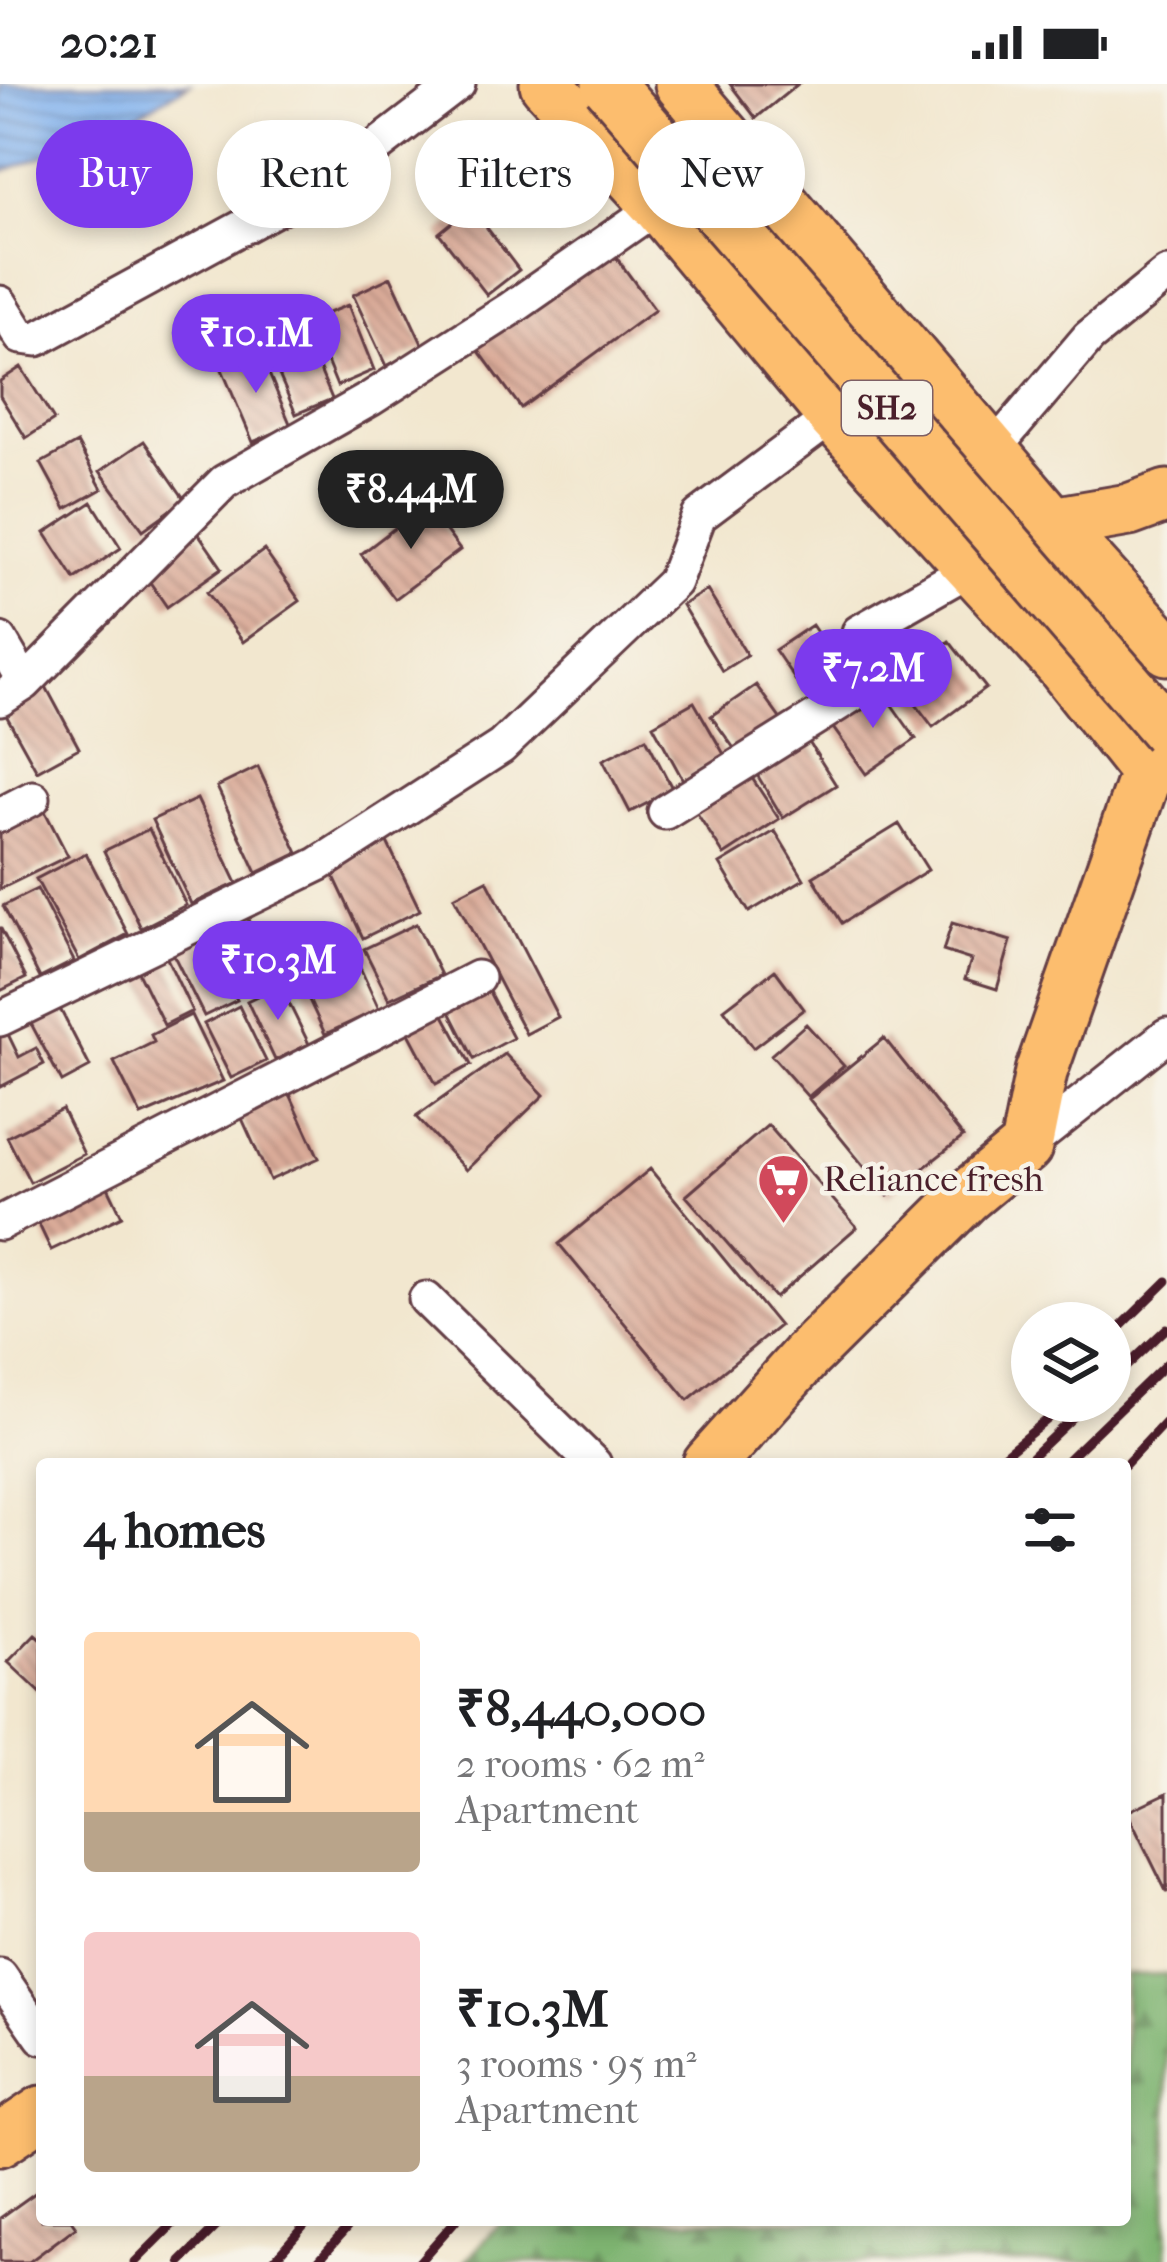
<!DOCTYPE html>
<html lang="en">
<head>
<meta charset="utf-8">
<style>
	:root { --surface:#fff; --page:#f6f6f6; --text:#202124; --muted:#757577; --accent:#7c3aed }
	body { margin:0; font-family:"IM FELL French Canon",serif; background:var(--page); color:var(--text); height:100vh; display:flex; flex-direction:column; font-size:45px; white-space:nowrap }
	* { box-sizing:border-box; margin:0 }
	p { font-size:39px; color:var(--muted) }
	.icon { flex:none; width:66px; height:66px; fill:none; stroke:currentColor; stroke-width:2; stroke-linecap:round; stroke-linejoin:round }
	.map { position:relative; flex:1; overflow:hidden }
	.side { position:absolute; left:36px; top:1374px; width:1095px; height:768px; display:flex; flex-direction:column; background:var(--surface); border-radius:12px; box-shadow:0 6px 18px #0003 }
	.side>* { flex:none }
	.hud { position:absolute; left:36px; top:36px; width:1095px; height:108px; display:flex; gap:24px }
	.buttons { position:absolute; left:1011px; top:1218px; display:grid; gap:24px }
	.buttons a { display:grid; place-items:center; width:120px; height:120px; border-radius:50%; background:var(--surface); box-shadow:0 6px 18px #0003; font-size:60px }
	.price { position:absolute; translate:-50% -102px; padding:0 27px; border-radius:42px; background:var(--accent); color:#fff; font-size:39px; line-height:78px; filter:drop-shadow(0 3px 6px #0008) }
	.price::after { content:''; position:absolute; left:50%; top:72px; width:36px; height:27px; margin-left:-18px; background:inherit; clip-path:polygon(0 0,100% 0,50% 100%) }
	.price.selected { background:#222; color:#fff }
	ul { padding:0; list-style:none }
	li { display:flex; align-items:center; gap:36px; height:300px; padding:0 48px }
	li span { display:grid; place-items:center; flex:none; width:336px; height:240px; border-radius:12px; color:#555 }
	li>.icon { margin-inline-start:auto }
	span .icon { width:144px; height:144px; fill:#fffc; stroke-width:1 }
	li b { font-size:51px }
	h2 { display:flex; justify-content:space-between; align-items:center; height:144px; padding:0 48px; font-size:51px }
	.tag { padding:0 42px; border-radius:54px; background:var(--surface); box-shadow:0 6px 18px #0003; font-size:42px; line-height:108px }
	.tag.selected { background:var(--accent); color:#fff }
	.status { display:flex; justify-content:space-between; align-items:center; height:84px; padding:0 60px; background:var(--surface); direction:ltr }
	.status svg { height:33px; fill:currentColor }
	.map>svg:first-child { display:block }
</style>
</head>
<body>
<div class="status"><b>20:21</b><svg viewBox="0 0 49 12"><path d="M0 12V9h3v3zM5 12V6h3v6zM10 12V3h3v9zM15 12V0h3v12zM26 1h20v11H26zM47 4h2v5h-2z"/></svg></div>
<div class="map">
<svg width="1167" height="2178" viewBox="0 0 1167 2178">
	<defs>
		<pattern id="forest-firs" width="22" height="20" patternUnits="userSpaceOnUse" patternTransform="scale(3)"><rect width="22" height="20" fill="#7eb471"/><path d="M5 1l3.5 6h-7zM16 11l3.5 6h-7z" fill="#69925d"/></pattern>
		<pattern id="water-rules" width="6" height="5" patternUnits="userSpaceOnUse" patternTransform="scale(3)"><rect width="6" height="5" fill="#84b3ee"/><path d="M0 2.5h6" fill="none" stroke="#6e91c1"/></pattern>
		<pattern id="building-back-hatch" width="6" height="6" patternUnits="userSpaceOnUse" patternTransform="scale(3)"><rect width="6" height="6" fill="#daab99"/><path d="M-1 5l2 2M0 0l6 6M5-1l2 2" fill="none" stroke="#b38b7d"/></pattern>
	</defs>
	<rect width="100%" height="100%" fill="#f7f3e8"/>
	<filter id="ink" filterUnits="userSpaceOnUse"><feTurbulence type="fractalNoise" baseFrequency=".00833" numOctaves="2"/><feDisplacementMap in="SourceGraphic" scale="24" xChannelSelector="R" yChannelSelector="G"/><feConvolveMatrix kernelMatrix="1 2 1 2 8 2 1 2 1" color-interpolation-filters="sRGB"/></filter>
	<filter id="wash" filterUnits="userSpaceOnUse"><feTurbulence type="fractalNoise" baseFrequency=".004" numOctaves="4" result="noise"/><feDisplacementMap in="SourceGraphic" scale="48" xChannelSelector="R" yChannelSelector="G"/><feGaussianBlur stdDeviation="2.7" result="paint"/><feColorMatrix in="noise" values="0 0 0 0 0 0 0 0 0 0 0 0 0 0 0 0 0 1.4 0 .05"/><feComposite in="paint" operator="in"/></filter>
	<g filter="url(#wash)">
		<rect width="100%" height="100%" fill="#f2e7cf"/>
		<path fill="url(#forest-firs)" stroke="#646a4e" stroke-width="3" d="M1167,1890V2178H465L503,2136H1125V1891Z"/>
		<path fill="url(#water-rules)" stroke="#67698c" stroke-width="3" d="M0,0H189L102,51L0,88Z"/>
		<g id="blocks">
			<path fill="url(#building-back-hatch)" d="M730,0H798L756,34Z
				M471,123L519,186L487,211L439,149Z
				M607,161L655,226L521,324L473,259Z
				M391,193L424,264L386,282L353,211Z
				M348,221L374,286L337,302L310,236Z
				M304,248L332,315L296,330L267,263Z
				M259,266L291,342L253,358L221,283Z
				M21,283L54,336L26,354L0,312V297Z
				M144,357L185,416L143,446L100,387Z
				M77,359L102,405L66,425L41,379Z
				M92,418L121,464L75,495L45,449Z
				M426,420L460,466L395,515L361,470Z
				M198,449L222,484L167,523L143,488Z
				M264,466L300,517L243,558L207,508Z
				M707,506L747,571L722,587L682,521Z
				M812,541L841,584L804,609L775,566Z
				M949,557L986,604L933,643L898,597Z
				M44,599L79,664L37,687L1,622Z
				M756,601L781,636L736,667L711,632Z
				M879,603L916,655L866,690L829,638Z
				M694,618L725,672L683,696L653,641Z
				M805,652L836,701L783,734L753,684Z
				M646,654L673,706L630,728L603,676Z
				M258,683L298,769L257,789L217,703Z
				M748,688L779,735L724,771L693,723Z
				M197,715L237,799L191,820L152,736Z
				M39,716L68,772L0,805V736Z
				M899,740L928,786L842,839L813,793Z
				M149,745L186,821L141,844L104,767Z
				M775,747L804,795L749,828L720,780Z
				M386,756L420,826L363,854L330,784Z
				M86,769L128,850L79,876L36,795Z
				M487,796L558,933L526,950L454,813Z
				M37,805L74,877L40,894L3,822Z
				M243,824L273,892L240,908L208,839Z
				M952,839L1011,857L997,905L965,895L971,876L943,867Z
				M416,840L441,891L389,915L364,865Z
				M0,843L26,894L0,907Z
				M203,847L237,916L204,932L170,864Z
				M350,862L379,925L325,950L296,888Z
				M163,866L192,927L164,941L134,880Z
				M775,886L804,925L753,964L724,925Z
				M485,900L513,954L474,975L446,920Z
				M280,901L309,960L275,976L247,917Z
				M57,919L90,983L62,998L28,934Z
				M239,922L266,977L231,994L204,940Z
				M439,922L471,981L436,1000L404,940Z
				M191,931L223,997L141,1032L114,978L154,958L151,951Z
				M806,940L844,982L808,1013L771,971Z
				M5,944L19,973L36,964L44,980L0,1003V946Z
				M884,954L963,1053L888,1112L809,1015Z
				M505,970L544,1011L466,1086L416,1033Z
				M289,1008L319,1074L270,1096L240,1030Z
				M62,1025L84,1070L30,1098L7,1053Z
				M768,1041L857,1143L775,1214L686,1112Z
				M650,1085L779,1242L688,1316L559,1160Z
				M106,1099L122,1132L51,1166L35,1132Z
				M35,1550L42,1556V1610L8,1578Z
				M1167,1709V1809L1127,1728Z
				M42,2104V2136H71L76,2143L29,2178H0V2134Z"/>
		</g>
	</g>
	<g filter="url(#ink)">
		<use href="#blocks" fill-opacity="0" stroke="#633d44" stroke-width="3"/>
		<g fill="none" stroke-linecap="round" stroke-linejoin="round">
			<defs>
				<path id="street" d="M0,219L21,253L37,255L342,89L458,0
					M992,367L1089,253L1167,190
					M0,556L25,599
					M0,615L25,599L224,398L370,315L509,226L658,122
					M665,728L868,601C872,583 855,566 859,548L970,485
					M0,731L33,714
					M0,935L319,780L501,663L674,498L699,432L833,332
					M1026,1063L1167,951
					M0,1139L477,894
					M426,1215L594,1380
					M0,1892L42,1953"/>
				<path id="primary" d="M546,0L658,122L833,332L1062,582L1148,690
					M681,0L1053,439L1167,565
					M1053,439L1129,426L1167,412
					M709,1380L806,1272L966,1113L1026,1063L1041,988L1157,658
					M0,2056L42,2028"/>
			</defs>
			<use href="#street" stroke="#633d44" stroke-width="39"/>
			<use href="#primary" stroke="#633d44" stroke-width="57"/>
			<use href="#street" stroke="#fff" stroke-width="33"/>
			<use href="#primary" stroke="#fcbd6e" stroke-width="51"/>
			<path stroke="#4a1f2b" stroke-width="9" d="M1110,1253L1167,1197
				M1110,1298L1167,1244
				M993,1380L1070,1317
				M1024,1380L1090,1317
				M1063,1380L1167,1279
				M1125,1381L1167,1336
				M135,2178L177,2136
				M181,2178L223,2136
				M272,2178L309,2136
				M317,2178L354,2136
				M419,2178L456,2136"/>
			<defs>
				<path id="primary-bridge" d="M608,0L1167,647"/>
			</defs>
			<use href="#primary-bridge" stroke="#633d44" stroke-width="57" stroke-linecap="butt"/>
			<use href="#primary-bridge" stroke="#fcbd6e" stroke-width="51"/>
		</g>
	</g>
	<defs>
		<symbol id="supermarket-pin" viewBox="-11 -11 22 30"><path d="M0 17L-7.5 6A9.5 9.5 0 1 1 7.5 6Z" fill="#d1495b" stroke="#f7f3e8"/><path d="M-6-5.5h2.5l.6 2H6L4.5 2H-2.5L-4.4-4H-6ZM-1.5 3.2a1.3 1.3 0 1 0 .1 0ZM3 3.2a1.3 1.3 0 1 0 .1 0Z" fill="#fff"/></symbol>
	</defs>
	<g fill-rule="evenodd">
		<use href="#supermarket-pin" x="754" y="1066" width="59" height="81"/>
	</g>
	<g text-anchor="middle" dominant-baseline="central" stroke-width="9" stroke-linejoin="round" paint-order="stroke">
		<rect fill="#f7f3e8" stroke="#7e5f64" stroke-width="3" x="842" y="297" width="90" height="54" rx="9"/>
		<g font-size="33" font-weight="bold" fill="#4a1f2b">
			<text x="887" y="324">SH2</text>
		</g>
		<g font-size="36" fill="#4a1f2b" stroke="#f7f3e8" text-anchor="start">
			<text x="823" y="1095">Reliance fresh</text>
		</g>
	</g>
</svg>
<div class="buttons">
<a><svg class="icon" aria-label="layers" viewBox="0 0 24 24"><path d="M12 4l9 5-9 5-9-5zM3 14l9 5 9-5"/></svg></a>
</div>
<b class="price" style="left:256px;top:312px">₹10.1M</b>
<b class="price selected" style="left:411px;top:468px">₹8.44M</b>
<b class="price" style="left:873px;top:647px">₹7.2M</b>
<b class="price" style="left:278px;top:939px">₹10.3M</b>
<div class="hud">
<a class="tag selected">Buy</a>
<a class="tag">Rent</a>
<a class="tag">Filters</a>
<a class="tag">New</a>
</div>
<section class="side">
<h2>4 homes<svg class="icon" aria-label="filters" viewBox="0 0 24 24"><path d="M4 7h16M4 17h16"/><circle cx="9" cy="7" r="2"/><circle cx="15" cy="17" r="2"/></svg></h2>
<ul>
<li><span style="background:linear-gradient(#ffd9b3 75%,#b9a48a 0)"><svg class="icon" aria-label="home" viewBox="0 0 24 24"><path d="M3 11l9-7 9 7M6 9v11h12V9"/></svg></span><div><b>₹8,440,000</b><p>2 rooms · 62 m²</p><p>Apartment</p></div></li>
<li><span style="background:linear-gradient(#f6c9c9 60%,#b9a48a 0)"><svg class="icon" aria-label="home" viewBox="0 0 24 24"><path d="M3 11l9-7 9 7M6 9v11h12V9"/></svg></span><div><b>₹10.3M</b><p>3 rooms · 95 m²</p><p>Apartment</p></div></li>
</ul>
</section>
</div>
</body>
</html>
